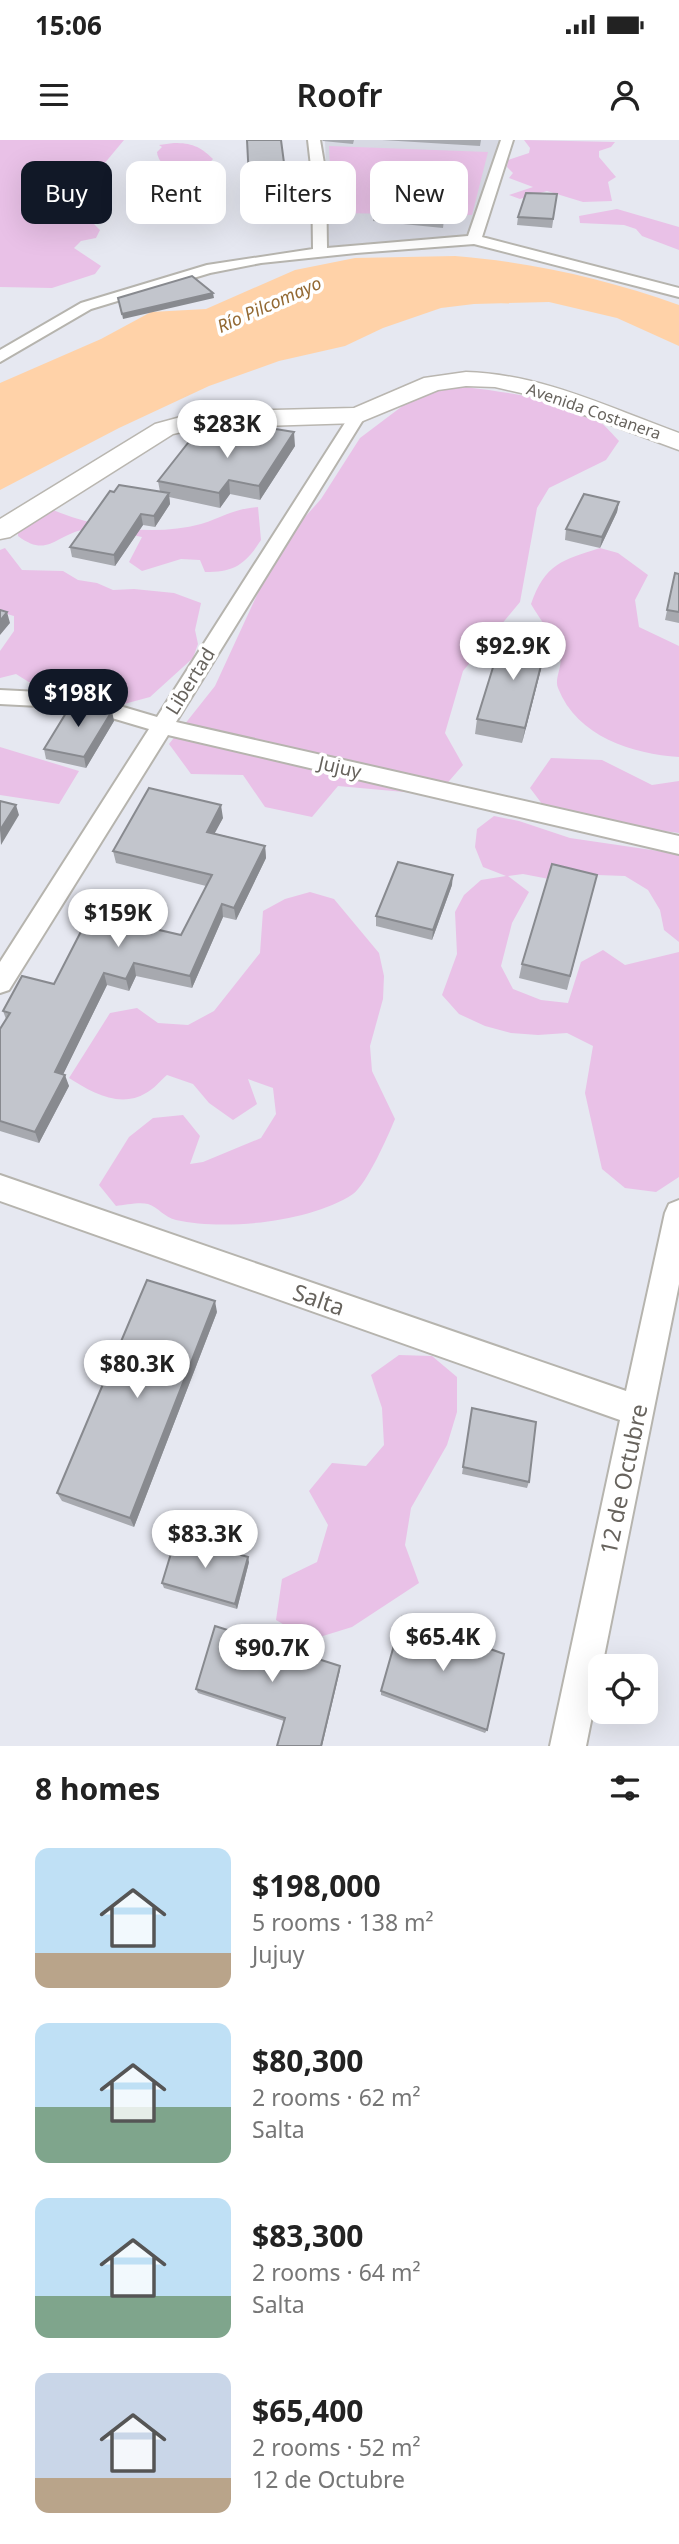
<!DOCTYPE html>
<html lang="en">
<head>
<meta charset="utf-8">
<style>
	:root { --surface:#fff; --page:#f6f6f6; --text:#222; --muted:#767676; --accent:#111827 }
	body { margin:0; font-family:"Noto Sans",sans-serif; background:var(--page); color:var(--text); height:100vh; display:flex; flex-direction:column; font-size:26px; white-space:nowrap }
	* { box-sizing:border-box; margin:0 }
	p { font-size:23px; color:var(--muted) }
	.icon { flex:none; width:38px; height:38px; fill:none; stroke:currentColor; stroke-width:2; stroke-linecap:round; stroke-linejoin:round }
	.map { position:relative; height:1606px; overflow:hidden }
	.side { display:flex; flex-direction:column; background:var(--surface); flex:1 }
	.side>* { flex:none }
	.guide { position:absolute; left:21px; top:21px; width:637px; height:63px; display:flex; gap:14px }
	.controls { position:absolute; left:588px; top:1514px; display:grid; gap:14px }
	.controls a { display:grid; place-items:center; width:70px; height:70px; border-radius:14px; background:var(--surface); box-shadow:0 7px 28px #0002; font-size:35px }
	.price { position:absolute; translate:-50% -60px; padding:0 16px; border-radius:24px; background:#fff; color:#222; font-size:23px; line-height:46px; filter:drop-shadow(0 2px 4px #0008) }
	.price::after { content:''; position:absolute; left:50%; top:42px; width:21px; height:16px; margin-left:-10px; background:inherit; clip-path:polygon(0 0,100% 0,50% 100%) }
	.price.on { background:var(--accent); color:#fff }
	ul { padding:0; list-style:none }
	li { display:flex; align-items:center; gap:21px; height:175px; padding:0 35px }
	li span { display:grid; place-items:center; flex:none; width:196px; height:140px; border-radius:14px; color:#555 }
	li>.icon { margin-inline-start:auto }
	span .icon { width:84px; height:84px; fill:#fffc; stroke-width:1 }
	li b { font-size:30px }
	h2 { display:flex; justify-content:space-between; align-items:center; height:84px; padding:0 35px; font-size:30px }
	.chip { padding:0 24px; border-radius:14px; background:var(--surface); box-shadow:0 7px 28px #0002; font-size:24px; line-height:63px }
	.chip.on { background:var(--accent); color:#fff }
	.status { display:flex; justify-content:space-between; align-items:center; height:49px; padding:0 35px; background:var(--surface); direction:ltr }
	.status svg { height:19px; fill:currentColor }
	header { display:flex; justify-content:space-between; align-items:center; height:91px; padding:0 35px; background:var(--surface); font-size:32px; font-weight:600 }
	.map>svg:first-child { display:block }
</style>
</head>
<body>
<div class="status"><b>15:06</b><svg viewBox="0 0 49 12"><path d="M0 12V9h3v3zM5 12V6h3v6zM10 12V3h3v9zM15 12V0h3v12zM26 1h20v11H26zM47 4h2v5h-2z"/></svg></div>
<header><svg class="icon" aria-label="menu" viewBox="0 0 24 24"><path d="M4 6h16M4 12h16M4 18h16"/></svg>Roofr<svg class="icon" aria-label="person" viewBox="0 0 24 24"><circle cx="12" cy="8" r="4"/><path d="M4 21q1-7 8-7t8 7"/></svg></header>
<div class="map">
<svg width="679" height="1606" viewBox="0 0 679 1606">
	<rect width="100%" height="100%" fill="#e6e8f1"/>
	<path fill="#d7d9e3" d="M325,0H502L469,96L329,106Z"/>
	<path fill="#e9c1e7" d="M0,0H124L104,24L108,30L106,36L95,48L108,60L94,84L100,90L96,98L81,101L74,108L101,126L95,134L52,148L0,147Z
		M524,0L615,2L611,7L599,11V17L616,37L608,42L612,61L583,62L547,51L520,59L509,55L533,47L509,38L513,33L507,27L508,20L529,13L530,8Z
		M174,3C191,3 200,6 213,19C201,35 160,37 157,12L162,7L159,5Z
		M329,6L488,12L472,75L332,73Z
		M617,69L679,87V110L642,96L636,89L624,85L580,83L579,76Z
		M433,243C478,249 562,256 599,281C606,286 613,295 619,301L606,320L549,348L537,368L520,462L463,531L445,593L463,625L437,655L338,646L312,677L265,667L243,635L191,634L169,604L215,546L280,405L321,359L360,298Z
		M258,367L261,400C245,425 234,432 205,432L200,420L181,419L142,431L129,422L142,397C127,394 96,386 82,390C55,396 47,418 18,396V384L48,368C94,388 153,397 201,384C224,377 232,369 258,367Z
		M5,408L22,430L63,431L78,440L97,443L113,450L134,449L174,453L201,463L195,490L198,504L193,518L150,557L124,564L117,549L100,538L77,544L62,558H37L32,544L16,534L0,538V511L14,491V476L0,472V410Z
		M600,408L618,413L648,435L635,460L639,487L679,506V617C633,614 577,597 558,548C554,539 563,526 560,516C557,501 539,478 531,464C545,424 562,420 600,408Z
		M0,607L79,631L59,664L0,655Z
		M551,618L602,620L652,645L679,641V693L649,689L602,693L555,681L530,648Z
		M494,676L519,681L570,698L679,714V802L664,790L660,770L648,750L625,736L570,734L549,739L523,734L508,736L529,752L512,783L501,826L513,849L541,860L568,863L581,822L603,810L625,825L679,812V1037L656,1052L625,1048L602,1029L585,953L593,906L567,893L538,895L511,893L485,886L459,874L442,855L457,814L455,772L464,755L481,740L506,736L483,727L475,707L477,689Z
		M310,752L334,759L379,813L384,836L383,859L370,906L372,931L395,979C388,996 367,1044 353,1054C311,1082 225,1091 176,1080C165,1078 158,1067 148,1064C139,1062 125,1065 116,1066L99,1045L129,997L153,978L183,975L200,996L190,1024L203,1022L261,998L276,974L273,948L248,939L257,964L233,980L209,963L193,944L167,935C160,941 154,949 146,953C120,969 91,952 69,938L110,873L137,868L158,883L188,885L214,871L260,813L263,771L285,759Z
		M399,1215L432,1216L457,1237V1272L447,1305L411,1368L405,1405L419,1443L352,1487L310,1500L276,1480L282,1439L317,1422L328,1385L309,1351L332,1323L366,1326L384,1305L382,1268L371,1235Z"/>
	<path fill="#ffd2a8" d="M455,116C531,122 607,139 679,165V206L617,178L549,162L474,164L441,168L383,188L345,206L279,221L209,246L119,288L0,350V243L101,199L151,172L206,169L295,130L355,118Z"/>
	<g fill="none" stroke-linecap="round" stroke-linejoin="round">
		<defs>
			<path id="street" d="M308,0H320L326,35L327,108L468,96L501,0H513L482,97L679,148V157L474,104L356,113L261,123L210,133L91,169L0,222V210L81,163L207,125L313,109L312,35Z
				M358,270L366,275L176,582L679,696V714L168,595L9,850L0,853V822L149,589L78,568L0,564V550L79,554L157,577L350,275Z
				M0,1035L626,1251L665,1073L669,1064L679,1060V1144L586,1606H550L620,1280L0,1061Z"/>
			<path id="secondary" d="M466,232C541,234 610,268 679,293V310L530,255L495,247L466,246L438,250L358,283L199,288L173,294L10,397L0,399V379L155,284L199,272L354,268L424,238Z"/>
		</defs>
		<use href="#street" stroke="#b6b4ae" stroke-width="4"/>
		<use href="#secondary" stroke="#b9b6b0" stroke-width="3"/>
		<use href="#street" fill="#fff" fill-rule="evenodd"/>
		<use href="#secondary" fill="#fff" fill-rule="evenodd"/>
	</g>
	<path fill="#a7a9af" d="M247,0L286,38V45L250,47Z
		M322,0H354L353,4L323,1Z
		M382,0H481L480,6Z
		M557,54L552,88L517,85L518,77Z
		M373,73L444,79L443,88L373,81Z
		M240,303L295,306L260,360L230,354L220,368L169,357L170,364L155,387L143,385L115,426L72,417L70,407L114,352H160L158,341Z
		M619,362L617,372L600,408L565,400L566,389Z
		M675,433L679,434V483L665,480Z
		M547,502L544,517L522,603L475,594L477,579Z
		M114,581L86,628L46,619L44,609Z
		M223,678L214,693L265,706L266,718L236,780L223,777L192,848L136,836L129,851L107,845L63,934L69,946L39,1003L0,991V889L6,879L3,871L54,844L181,795L206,746L116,723L113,711Z
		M597,735L567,850L519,838L522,824Z
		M452,745L432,800L376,786V776Z
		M217,1172L134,1387L62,1361L57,1353Z
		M472,1268L529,1342L527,1348L462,1334Z
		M249,1422L237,1469L164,1448L162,1443Z
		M340,1530L284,1581L198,1553L196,1549Z
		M381,1551L487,1590L485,1593L381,1555Z"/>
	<path fill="#888a8f" d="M213,153L214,158L123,179L122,174Z
		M294,292L295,306L260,360L259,346Z
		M229,340L230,354L220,368L219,353Z
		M169,353L170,364L155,387L154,376Z
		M619,362L617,372L600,408L602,397Z
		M141,374L143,385L115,426L114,415Z
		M7,472L10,483L0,495V481Z
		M547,502L544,517L522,603L525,588Z
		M112,571L114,581L86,628L84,617Z
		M16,665L19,675L1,705L0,690Z
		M221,665L223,678L209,704L207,692Z
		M265,706L266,718L236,780L234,768Z
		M453,735L452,745L432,800L433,790Z
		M222,764L223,777L192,848L190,836Z
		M134,823L136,836L129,851L126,839Z
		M104,833L107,845L59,943L55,932Z
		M65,935L69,946L39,1003L35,992Z
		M215,1161L217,1172L134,1387L130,1378Z
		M248,1417L249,1422L237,1469L235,1464Z
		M340,1526V1530L322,1606H321Z"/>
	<path fill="#c2c5cc" stroke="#888a8f" stroke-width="2" d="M247,0H281L286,38L249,39Z
		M386,50L443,51L444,79L373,73Z
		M526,53L557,54L553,79L518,77Z
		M192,136L213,153L122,174L118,158Z
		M251,285L294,292L259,346L229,340L219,353L158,341L195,294L240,303Z
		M119,345L169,353L154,376L141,374L114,415L70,407L110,351L114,352Z
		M584,354L619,362L602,397L566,389Z
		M675,433L679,434V472L667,470Z
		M0,470L7,472L0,481Z
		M503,495L547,502L525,588L477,579Z
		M74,560L112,571L84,617L44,609Z
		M149,648L221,665L207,692L265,706L234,768L222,764L190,836L134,823L126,839L104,833L55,932L65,935L35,992L0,981V889L10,873L3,871L22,836L54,844L90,774L181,795L212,735L113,711Z
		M0,661L16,665L0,690Z
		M398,722L453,735L433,790L376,776Z
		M552,724L597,735L570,836L522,824Z
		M147,1140L215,1161L130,1378L57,1353Z
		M472,1268L536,1282L529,1342L463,1327Z
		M176,1397L248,1417L235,1464L162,1443Z
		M402,1477L504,1514L487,1590L381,1551Z
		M215,1486L340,1526L321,1606H277L285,1578L196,1549Z"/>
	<g text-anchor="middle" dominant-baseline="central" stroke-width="7" stroke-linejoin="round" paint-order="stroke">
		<g font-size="16" fill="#67635d" stroke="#fff">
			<text transform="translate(594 271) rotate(19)">Avenida Costanera</text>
		</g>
		<g font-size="18" font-style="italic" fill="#936933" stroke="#fff">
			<text transform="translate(269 164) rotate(-24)">Río Pilcomayo</text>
		</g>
		<g font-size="19" fill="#67635d" stroke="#fff">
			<text transform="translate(190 541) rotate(-58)">Libertad</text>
			<text transform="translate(340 627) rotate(13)">Jujuy</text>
		</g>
		<g font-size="23" fill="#67635d" stroke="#fff">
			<text transform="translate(319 1159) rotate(19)">Salta</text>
			<text transform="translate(623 1339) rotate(-78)">12 de Octubre</text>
		</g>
	</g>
</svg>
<div class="controls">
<a><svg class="icon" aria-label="locate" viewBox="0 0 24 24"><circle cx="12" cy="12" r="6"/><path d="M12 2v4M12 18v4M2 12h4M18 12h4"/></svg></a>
</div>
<b class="price" style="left:227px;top:320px">$283K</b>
<b class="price" style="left:513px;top:542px">$92.9K</b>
<b class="price on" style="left:78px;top:589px">$198K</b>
<b class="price" style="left:118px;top:809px">$159K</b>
<b class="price" style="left:137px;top:1260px">$80.3K</b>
<b class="price" style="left:205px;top:1430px">$83.3K</b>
<b class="price" style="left:443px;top:1533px">$65.4K</b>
<b class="price" style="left:272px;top:1544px">$90.7K</b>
<div class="guide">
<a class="chip on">Buy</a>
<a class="chip">Rent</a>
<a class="chip">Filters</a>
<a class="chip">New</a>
</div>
</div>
<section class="side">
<h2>8 homes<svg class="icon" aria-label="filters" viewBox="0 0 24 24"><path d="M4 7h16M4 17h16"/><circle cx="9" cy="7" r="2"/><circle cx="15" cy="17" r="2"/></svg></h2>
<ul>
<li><span style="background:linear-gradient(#bfe0f5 75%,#b9a48a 0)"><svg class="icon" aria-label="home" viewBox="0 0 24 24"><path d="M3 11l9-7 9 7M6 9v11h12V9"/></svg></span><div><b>$198,000</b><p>5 rooms · 138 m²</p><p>Jujuy</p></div></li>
<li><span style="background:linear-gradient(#bfe0f5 60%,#7fa58c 0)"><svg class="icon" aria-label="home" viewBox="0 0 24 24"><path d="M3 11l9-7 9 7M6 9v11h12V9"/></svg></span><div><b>$80,300</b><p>2 rooms · 62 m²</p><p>Salta</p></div></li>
<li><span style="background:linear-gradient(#bfe0f5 70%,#7fa58c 0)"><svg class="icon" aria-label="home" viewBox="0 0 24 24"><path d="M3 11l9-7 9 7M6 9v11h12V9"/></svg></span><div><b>$83,300</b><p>2 rooms · 64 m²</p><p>Salta</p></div></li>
<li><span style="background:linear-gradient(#c9d6e8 75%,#b9a48a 0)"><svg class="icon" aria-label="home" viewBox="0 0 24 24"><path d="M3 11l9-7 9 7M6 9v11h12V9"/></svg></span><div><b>$65,400</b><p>2 rooms · 52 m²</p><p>12 de Octubre</p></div></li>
</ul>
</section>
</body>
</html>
